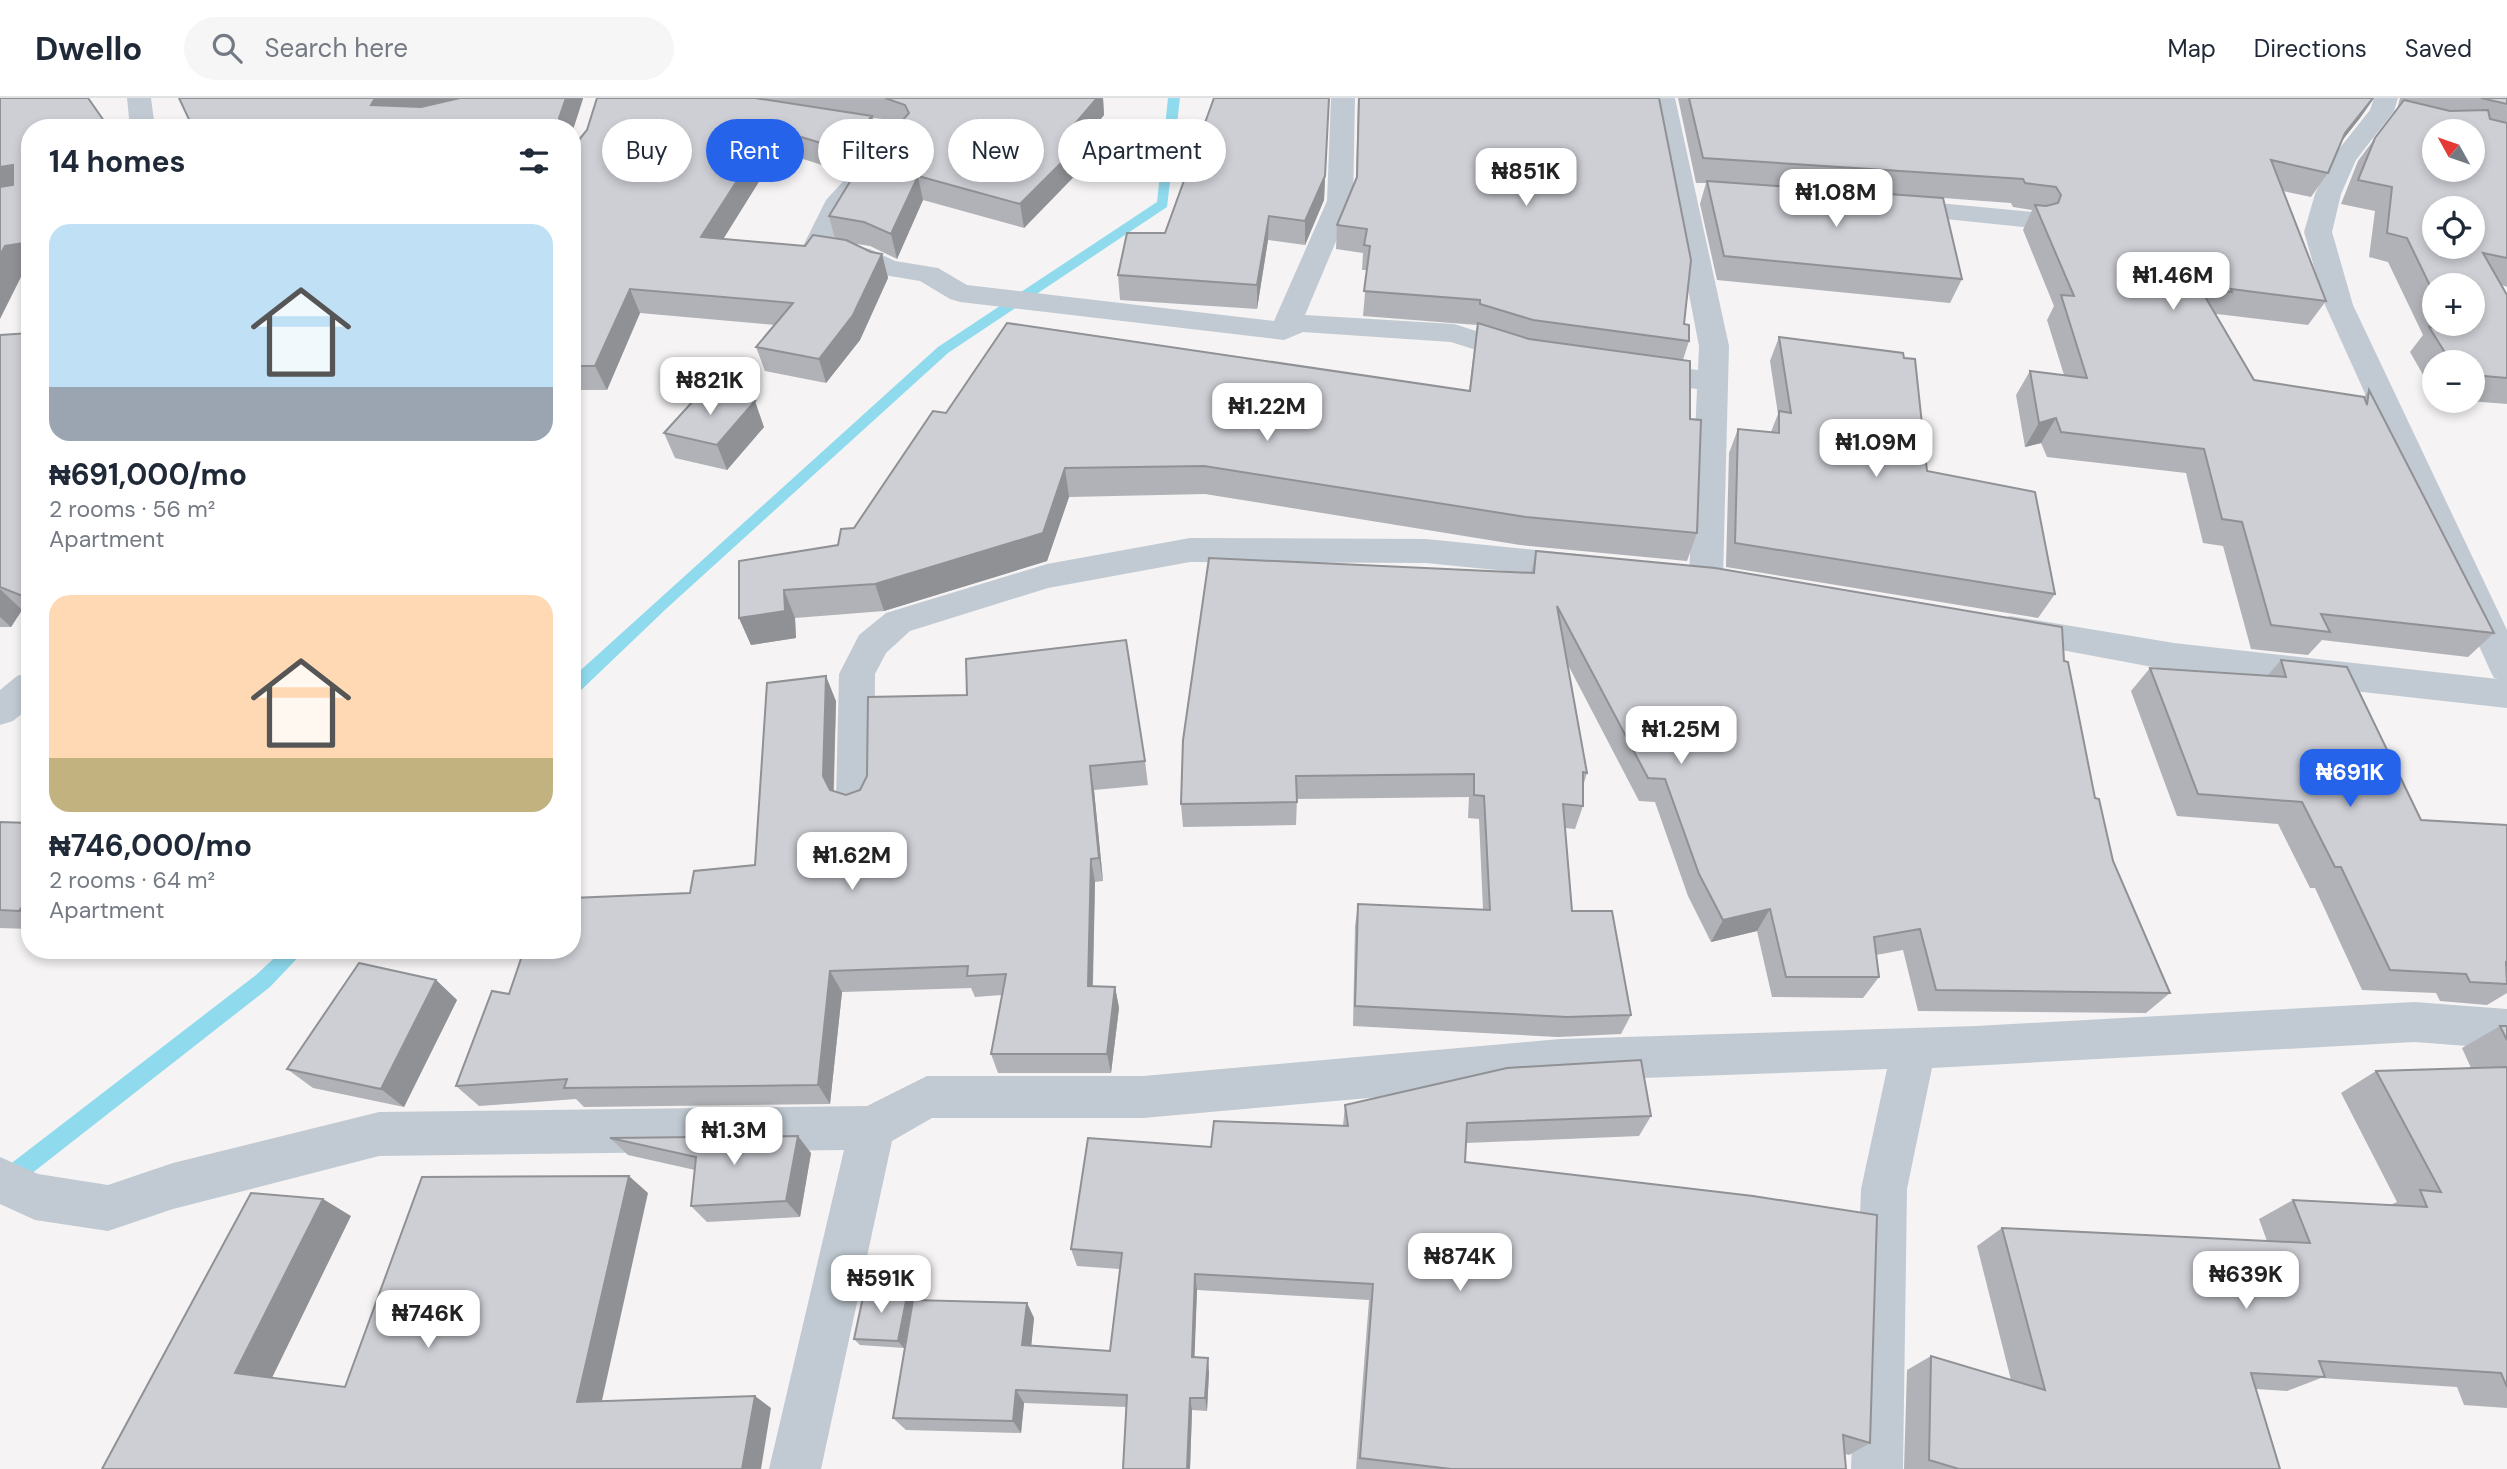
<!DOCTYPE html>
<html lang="en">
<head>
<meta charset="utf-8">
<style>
	:root { --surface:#fff; --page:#f6f6f7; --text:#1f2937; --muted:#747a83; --line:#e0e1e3; --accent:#2563eb }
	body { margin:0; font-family:"DM Sans",sans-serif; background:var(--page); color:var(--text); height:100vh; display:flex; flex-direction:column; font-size:26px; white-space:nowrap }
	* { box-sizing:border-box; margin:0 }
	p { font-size:23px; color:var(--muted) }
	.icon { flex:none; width:38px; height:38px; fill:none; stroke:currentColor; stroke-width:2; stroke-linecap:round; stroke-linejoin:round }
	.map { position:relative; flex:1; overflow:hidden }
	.details { position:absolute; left:21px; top:21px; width:560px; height:840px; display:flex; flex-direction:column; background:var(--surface); border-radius:28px; box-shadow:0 4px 10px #0003 }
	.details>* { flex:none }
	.hud { position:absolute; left:602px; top:21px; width:665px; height:63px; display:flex; gap:14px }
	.needle { width:46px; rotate:310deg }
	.controls { position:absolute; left:2422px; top:21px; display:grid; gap:14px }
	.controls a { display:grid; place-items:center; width:63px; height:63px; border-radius:50%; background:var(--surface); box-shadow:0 4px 10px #0003; font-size:35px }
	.price { position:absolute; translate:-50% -60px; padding:0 16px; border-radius:14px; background:#fff; color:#222; font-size:23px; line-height:46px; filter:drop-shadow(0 2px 4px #0008) }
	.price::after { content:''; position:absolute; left:50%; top:42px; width:21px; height:16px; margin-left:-10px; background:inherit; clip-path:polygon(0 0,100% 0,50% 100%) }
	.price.active { background:var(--accent); color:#fff }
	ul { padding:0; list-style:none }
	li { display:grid; align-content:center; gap:14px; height:371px; padding:0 28px }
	li span { display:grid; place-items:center; height:217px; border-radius:21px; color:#555 }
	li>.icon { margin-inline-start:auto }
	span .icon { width:126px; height:126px; fill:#fffc; stroke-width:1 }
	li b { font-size:30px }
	h2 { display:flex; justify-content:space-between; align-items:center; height:84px; padding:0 28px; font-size:30px }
	.pill { padding:0 24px; border-radius:32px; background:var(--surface); box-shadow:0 4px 10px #0003; font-size:24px; line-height:63px }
	.pill.active { background:var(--accent); color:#fff }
	header { display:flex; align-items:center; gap:42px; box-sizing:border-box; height:98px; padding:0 35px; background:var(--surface); border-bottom:2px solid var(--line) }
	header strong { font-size:33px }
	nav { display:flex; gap:38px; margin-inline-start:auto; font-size:24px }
	.search { width:490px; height:63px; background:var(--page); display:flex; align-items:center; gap:18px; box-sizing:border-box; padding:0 24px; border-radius:38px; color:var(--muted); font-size:26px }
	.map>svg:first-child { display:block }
</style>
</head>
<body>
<header>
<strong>Dwello</strong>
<div class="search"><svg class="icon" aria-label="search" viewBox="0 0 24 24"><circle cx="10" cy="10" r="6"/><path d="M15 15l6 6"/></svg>Search here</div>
<nav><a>Map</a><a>Directions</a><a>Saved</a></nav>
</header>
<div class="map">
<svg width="2507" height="1371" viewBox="0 0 2507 1371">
	<rect width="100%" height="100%" fill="#f5f3f3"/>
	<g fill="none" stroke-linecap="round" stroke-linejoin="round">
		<path fill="#90daee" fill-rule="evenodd" d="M1168,0H1180L1167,109L948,255L667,510L578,595L572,596V580L938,249L1157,104Z
			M283,852H305L270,889L8,1094L0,1097V1074L256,877Z"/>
		<path fill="#c1cad2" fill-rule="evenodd" d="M127,0H151L155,30H130Z
			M1331,0H1355L1353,103L1305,217L1454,226L1533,251L1538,258L1533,265L1523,267L1451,244L1303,234L1284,242L960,204L950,201L920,183L878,176L853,164L806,156L802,150L826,102L883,40L823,31L814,29L811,24L814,19L823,17C843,19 901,21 912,37L847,111L832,144L870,151L895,163L938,170L967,187L1274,223L1327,103Z
			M1651,0H1675L1729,248L1723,480L1718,489L1706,492L1694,489L1689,480L1697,291L1627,281L1623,274L1627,267L1638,265L1698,272L1699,248Z
			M2374,0H2398L2394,13L2356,62L2341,96L2332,134L2353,207L2507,532V610L2174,573L1998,540L1992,531L1998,522L2010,518L2174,545L2498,581L2494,580L2489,570L2325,207L2304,134L2315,96L2331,61L2370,12Z
			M1896,101L2033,114L2043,116L2046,122L2043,128L2033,130L1887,115L1883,109L1887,103Z
			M1190,440L1426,441L1587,457L1599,460L1604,469L1599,478L1587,481L1426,465L1190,464L1048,490L910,533L886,555L875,576L874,702L869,713L855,718L841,713L836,702L839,576L859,537L886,515L1047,466Z
			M30,574V609L13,623L0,627V592L17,578Z
			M2414,904L2507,911V951L2414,944L1932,970L1907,1091L1903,1371H1851L1861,1091L1887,971L1560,983L1143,1020H932L892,1043L821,1371H769L844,1052L379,1058L173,1111L108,1133L35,1122L0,1106V1059L38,1076L108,1087L173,1065L379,1014L867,1008L927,978H1143L1560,941L1976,928Z"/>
	</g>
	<path fill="#b0b2b7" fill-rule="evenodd" d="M597,0H1103L1104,17L1092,32L1096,56L1024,130L923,102L897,161L870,148L851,145L871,154L882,156L888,180L860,242L826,285L765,273L756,249L775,227L640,215L607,292H572V50L587,32ZM873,20L883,21L899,27L829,118L835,141L805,148L723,141L778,53L847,75L878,42Z
		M1329,0L1324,102L1305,147L1268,142L1257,211L1120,202L1118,177L1165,135Z
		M1358,0H1659L1684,226L1689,243L1683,262L1690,321L1697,435L1687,463L1520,447L1205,396L1069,399L1047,463L884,513L795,520L796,540L751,547L739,520L838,447L854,430L946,315L1469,293L1477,227L1363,218L1367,172H1362L1363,155L1336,151L1337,127L1356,82Z
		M1678,0H2374L2360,20L2341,44L2328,75L2311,99L2283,93L2326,203L2308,227L2217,216L2216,217L2254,282L2364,299L2369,292L2494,535L2468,559L2322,542L2308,557L2251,551L2223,448L2203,445L2186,375L2047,359L2041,345L2025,349L2016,297L2030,273L2064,277L2047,222L2054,208L2023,132L2032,112L2013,109L2011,105L1943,100L1962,181L1950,205L1717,182L1700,106L1706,85H1696Z
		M2400,0H2507V189L2502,187L2507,197V306L2469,303H2473V264H2434V296L2410,254L2423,237L2388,164L2369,159L2375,113L2341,106L2358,63L2375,40L2399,8H2398ZM2434,187L2473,226H2434Z
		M30,235V515L22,512L11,529H0V237Z
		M1779,239L1927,373L2055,496L2038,520L1726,469L1729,355L1738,331L1771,334L1778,316L1770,263Z
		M764,329L727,372L675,360L664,335Z
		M1536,453L2064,563L2095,700L2113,763L2170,895L2146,915L1918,913L1903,852L1876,857L1879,879L1863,900L1772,899L1757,833L1711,844L1688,798L1655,704L1639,703L1567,565L1587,675L1583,688V708L1575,731L1565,730L1572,813L1631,917L1621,936L1558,939L1353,928L1355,828L1358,806L1483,812L1479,721L1468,720L1469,699L1297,701L1296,727L1183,729L1181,706L1531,475Z
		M2281,562L2421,722L2507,727V895L2487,907L2440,903L2436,895L2362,892L2315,790H2310L2278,726L2177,718L2131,593L2150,570L2267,578Z
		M836,603L834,693L846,697L860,692L867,678L1145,663L1148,687L1094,692L1103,783L1095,784L1093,888L1115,889L1119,910L1111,975H998L991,956L1002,897L975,899L971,890L842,894L830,1006L584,1009L576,1001L479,1008L456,988L509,896L690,795L755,767Z
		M0,724L30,725V831L0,830Z
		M436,882L457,902L404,1009L313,990L287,971Z
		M2500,928H2507V1310L2464,1307L2457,1289L2321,1280L2287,1293L2256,1291L2280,1371H1904L1907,1272L1931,1258L2011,1282L1977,1148L2002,1130L2267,1143L2259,1121L2293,1102L2390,1107L2397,1104L2341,995L2376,973L2471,970L2462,950Z
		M1345,1007L1651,1018L1639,1038L1466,1045L1465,1064L1870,1345L1849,1357L1845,1356L1846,1371H1356L1369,1202L1197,1192L1194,1259L1209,1274L1207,1313L1192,1312L1190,1371H1123L1126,1309L1024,1305L1021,1335L906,1332L893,1320L1027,1205L1034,1220L1031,1247L1110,1253L1120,1171L1077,1168L1071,1151L1211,1049L1343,1028Z
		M610,1040L811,1055L800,1119L707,1124L691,1108L695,1072L628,1057Z
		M913,1200L904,1250L860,1247L854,1241Z"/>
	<path fill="#909195" d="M375,0H486L388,22L371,7Z
		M566,0H583V1L572,35V30H560L559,20Z
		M1097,0H1103L1104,17L1084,42L1094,32L1096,56L1024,130L1020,106L1074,27Z
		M2374,0L2360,20L2329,59L2345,35Z
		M872,18L878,42L847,75L841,51Z
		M771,30L778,53L709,164L701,139Z
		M13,67L30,88L0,96V69Z
		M918,78L923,102L897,161L891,136Z
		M1325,78L1324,102L1305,147V123Z
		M1269,118L1268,142L1257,211V187Z
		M30,144V172L24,173L0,221V157L5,148Z
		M882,156L888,180L860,242L826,285L819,261Z
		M630,191L640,215L607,292L595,268Z
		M755,303L764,329L727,372L717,347Z
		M2056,320L2041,345L2025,349L2039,325Z
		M1065,370L1069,399L1047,463L884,513L875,486Z
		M0,491L22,512L11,529L0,519Z
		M784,492L795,520L796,540L751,547L739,520Z
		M826,578L836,603L833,702L823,678Z
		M1090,668L1094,692L1103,783L1099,760Z
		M1091,761L1095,784L1092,909L1088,888Z
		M30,798V820L19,813Z
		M1770,811L1757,833L1711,844L1723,822Z
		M830,873L842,894L830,1006L818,987Z
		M436,882L457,902L404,1009L381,991Z
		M1115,889L1119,910L1111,975L1107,956Z
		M798,1038L811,1055L800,1119L786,1103Z
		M629,1078L648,1095L599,1316L577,1304Z
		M323,1101L351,1118L268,1288L235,1275Z
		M1195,1176L1197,1192L1194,1273L1192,1259Z
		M908,1193L913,1200L904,1250L898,1243Z
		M1027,1205L1034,1220L1030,1261L1022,1247Z
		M1208,1260L1209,1274L1207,1313L1205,1300Z
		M1016,1292L1024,1305L1021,1335L1013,1323Z
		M755,1298L771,1310L761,1371H742Z
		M1190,1300L1192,1312L1190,1371H1187Z"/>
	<path fill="#cdcfd5" stroke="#909195" stroke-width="2" fill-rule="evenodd" d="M0,0H88L109,30H30V144L5,148L0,157V89L13,87V67L0,69Z
		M179,0H375L371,7L421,9L460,0H566L559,20L560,30H193Z
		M597,0H755L872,18L841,51L771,30L701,139L805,148L813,137L846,142L871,154L882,156L853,217L819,261L756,249L793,205L630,191L595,268H572V50L587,32Z
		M885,0H1097L1074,27L1094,32L1020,106L918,78L891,136L864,124L829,118L854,77L909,15L905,7Z
		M1214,0H1329L1325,78L1305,123L1269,118L1257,187L1118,177L1127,135H1165Z
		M1359,0H1659L1691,162L1684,226L1689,227V243L1533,222L1480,206V202L1364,193L1370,148L1364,147L1367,131L1337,127L1357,79Z
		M1689,0H2373L2345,35L2328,75L2271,62L2326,203L2231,191L2232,194L2200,190L2254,282L2364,299L2367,307L2369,292L2494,535L2321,516L2330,534L2271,527L2242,424L2222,421L2204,351L2061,334L2056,320L2039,325L2030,273L2087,280L2061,197L2074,198L2035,107L2046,108L2058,105L2061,97L2056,89L2025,85L2023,81L1703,60Z
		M2481,0H2507V6Z
		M2404,2L2450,13L2488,12L2490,21L2507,25V160L2483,155L2507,197V280L2473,277V264H2451L2429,229L2451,231L2449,226H2473V187H2434V196L2407,140L2387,135L2392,89L2358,82L2375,40ZM2434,33H2473V72H2434ZM2434,110H2473V149H2434Z
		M1707,83L1943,100L1962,181L1724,158Z
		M1007,225L1470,293L1478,225L1529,241L1690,263V321L1701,322L1697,435L1526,419L1204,368L1065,370L1043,435L875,486L784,492L785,513L739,520V463L838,447L841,431L854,430L933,313L946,315Z
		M30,235V501L0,489V237Z
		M1779,239L1903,255L1904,260L1915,261L1927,373L2035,394L2055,496L1735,445L1738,331L1779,335V313L1791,315Z
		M703,292L755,303L717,347L664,335Z
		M1536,453L1715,470L2062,529L2064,563L2068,564L2095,700L2099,701L2113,763L2170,895L1936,892L1920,831L1874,839L1879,879H1786L1770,811L1723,822L1699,776L1665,681L1648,680L1557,508L1587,675L1583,674V708L1563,706L1572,813H1612L1631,917L1567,919L1355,908L1358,806L1490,812L1484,698L1474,697V676L1296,678L1297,704L1181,706L1183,642L1209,460L1534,475Z
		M1126,542L1145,663L1090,668L1099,760L1091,761L1088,888L1115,889L1107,956H991L1006,876L967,878L968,868L830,873L818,987L564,990L567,981L456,988L492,893L509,896L524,852H572V800L690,795L694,773L755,767L767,585L826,578L823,678L830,692L846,697L860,692L867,678L868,599L967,597L966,561Z
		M2281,562L2347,569L2421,722L2507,727V864H2506L2507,886L2470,884L2466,876L2390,872L2341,769H2335L2302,704L2198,696L2150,570L2286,579Z
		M0,724L30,725V798L19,813L0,812Z
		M359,865L436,882L381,991L287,971Z
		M2500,928H2507V942Z
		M1641,962L1651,1018L1467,1025L1465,1064L1753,1098L1877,1117L1870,1345L1843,1337L1846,1371H1451L1360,1360L1373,1186L1195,1176L1192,1259L1208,1260L1205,1300H1190L1187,1371H1123L1127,1297L1016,1292L1013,1323L893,1320L913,1202L1027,1205L1022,1247L1110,1253L1122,1155L1071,1151L1088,1040L1211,1049L1214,1023L1348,1028L1345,1007L1507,970Z
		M2507,969V1289L2501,1275L2319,1263L2325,1279L2251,1275L2280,1371H1959L1929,1362L1931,1258L2045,1292L2002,1130L2310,1145L2293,1102L2427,1109L2420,1092L2441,1094L2376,973Z
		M798,1038L786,1103L691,1108L696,1059L610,1040Z
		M629,1078L577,1304L755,1298L742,1371H102L251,1095L323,1101L235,1275L345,1289L422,1079Z
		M865,1190L908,1193L898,1243L854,1241Z"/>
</svg>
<div class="controls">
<a><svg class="needle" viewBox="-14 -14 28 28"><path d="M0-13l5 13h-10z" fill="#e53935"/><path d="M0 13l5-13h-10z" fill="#747a83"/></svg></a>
<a><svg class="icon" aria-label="locate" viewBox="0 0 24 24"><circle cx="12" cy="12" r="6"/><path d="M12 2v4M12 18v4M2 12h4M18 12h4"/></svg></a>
<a>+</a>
<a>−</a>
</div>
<b class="price" style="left:1526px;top:110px">₦851K</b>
<b class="price" style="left:1836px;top:131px">₦1.08M</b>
<b class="price" style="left:2173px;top:214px">₦1.46M</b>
<b class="price" style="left:710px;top:319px">₦821K</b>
<b class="price" style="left:1267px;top:345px">₦1.22M</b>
<b class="price" style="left:1876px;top:381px">₦1.09M</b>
<b class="price" style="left:1681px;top:668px">₦1.25M</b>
<b class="price active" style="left:2350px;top:711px">₦691K</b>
<b class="price" style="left:852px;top:794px">₦1.62M</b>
<b class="price" style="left:734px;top:1069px">₦1.3M</b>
<b class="price" style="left:1460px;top:1195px">₦874K</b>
<b class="price" style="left:2246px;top:1213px">₦639K</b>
<b class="price" style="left:881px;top:1217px">₦591K</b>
<b class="price" style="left:428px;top:1252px">₦746K</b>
<div class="hud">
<a class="pill">Buy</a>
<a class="pill active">Rent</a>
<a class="pill">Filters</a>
<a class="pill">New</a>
<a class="pill">Apartment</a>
</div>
<section class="details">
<h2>14 homes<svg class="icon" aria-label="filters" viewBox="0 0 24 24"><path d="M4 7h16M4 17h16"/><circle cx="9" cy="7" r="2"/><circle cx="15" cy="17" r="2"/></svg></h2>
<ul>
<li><span style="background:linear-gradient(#bfe0f5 75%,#9aa5b1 0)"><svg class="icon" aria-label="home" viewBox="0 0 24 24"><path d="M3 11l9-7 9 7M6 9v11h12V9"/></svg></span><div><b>₦691,000/mo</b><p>2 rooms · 56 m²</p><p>Apartment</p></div></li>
<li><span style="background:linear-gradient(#ffd9b3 75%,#c2b280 0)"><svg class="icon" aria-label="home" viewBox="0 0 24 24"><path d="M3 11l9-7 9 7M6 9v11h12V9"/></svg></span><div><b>₦746,000/mo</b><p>2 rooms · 64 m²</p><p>Apartment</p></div></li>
</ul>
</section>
</div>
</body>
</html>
